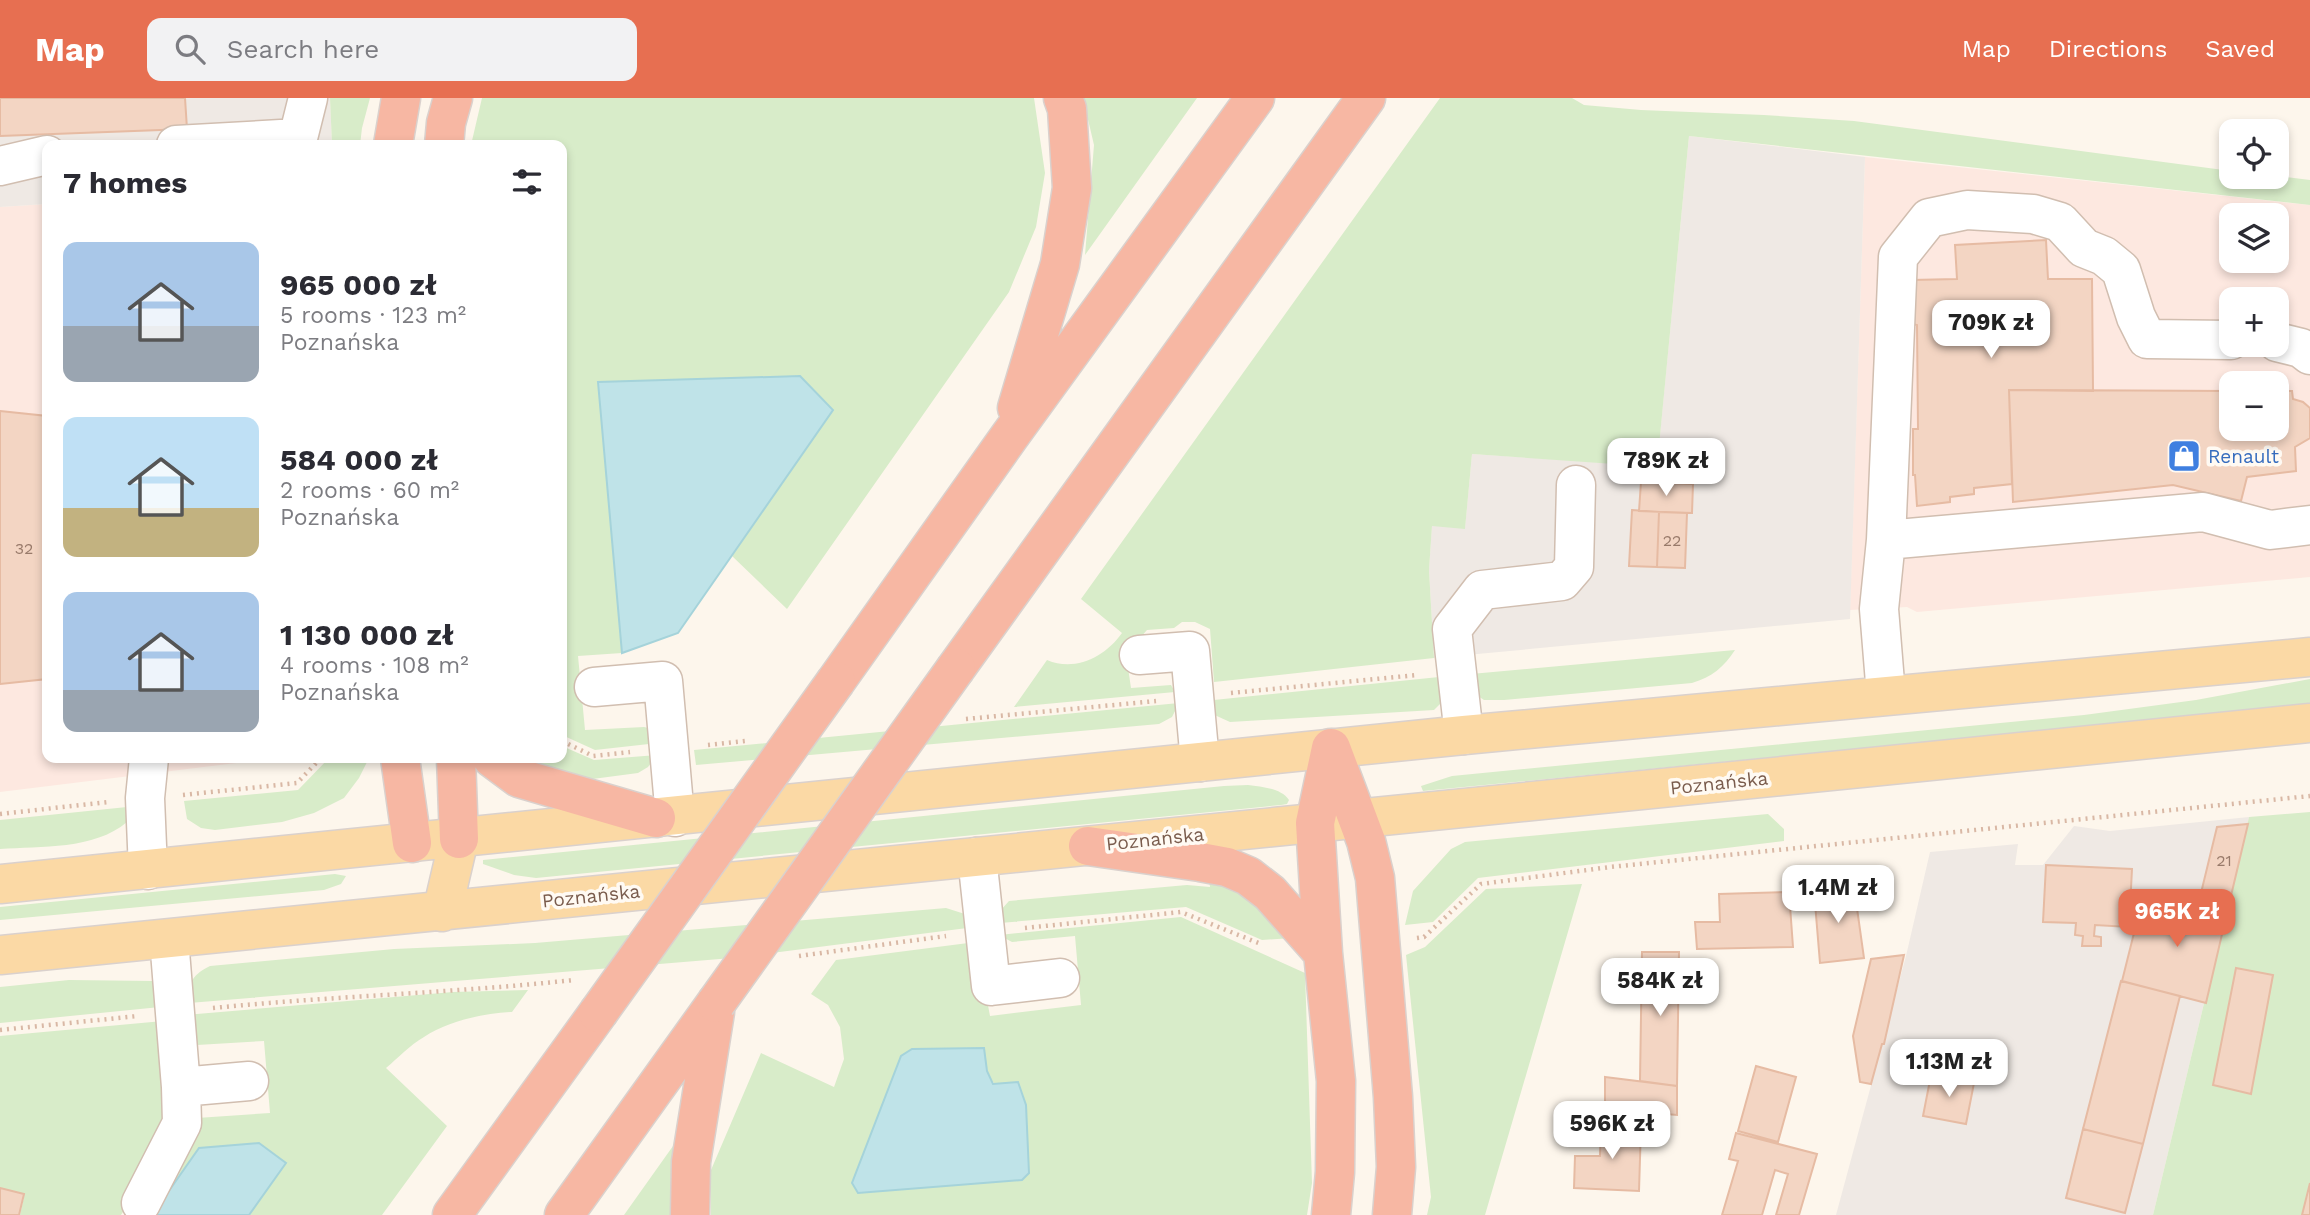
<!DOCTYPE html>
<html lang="en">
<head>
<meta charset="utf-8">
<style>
	:root { --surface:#fff; --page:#f2f2f3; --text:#2b2b33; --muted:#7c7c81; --accent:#e76f51 }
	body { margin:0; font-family:"Work Sans",sans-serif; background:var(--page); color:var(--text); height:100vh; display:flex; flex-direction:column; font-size:26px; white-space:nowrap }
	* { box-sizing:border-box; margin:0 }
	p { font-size:23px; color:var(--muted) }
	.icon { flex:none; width:38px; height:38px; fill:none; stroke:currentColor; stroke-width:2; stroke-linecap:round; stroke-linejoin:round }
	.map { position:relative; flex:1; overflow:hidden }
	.side { position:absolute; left:42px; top:42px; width:525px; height:623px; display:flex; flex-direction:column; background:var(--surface); border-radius:14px; box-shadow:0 4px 10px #0003 }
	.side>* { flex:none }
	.controls { position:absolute; left:2219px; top:21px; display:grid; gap:14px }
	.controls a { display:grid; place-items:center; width:70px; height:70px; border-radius:14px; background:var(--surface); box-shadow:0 4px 10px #0003; font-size:35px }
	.price { position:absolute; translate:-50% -60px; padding:0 16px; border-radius:14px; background:#fff; color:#222; font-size:23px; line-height:46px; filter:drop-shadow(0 2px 4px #0008) }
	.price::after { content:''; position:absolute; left:50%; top:42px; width:21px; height:16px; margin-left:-10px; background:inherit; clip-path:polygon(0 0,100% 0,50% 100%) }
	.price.on { background:var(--accent); color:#fff }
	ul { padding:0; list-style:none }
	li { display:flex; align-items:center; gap:21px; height:175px; padding:0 21px }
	li span { display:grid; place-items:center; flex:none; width:196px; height:140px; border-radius:14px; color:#555 }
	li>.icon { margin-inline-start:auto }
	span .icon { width:84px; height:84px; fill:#fffc; stroke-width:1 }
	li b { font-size:30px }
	h2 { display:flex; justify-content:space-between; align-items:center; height:84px; padding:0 21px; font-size:30px }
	header { display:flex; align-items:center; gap:42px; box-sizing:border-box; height:98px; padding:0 35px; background:var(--accent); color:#fff }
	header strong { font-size:33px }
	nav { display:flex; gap:38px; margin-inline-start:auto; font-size:24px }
	.search { width:490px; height:63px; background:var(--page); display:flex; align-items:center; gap:18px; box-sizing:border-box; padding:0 24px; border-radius:14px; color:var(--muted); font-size:26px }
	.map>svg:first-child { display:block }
</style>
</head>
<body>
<header>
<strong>Map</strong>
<div class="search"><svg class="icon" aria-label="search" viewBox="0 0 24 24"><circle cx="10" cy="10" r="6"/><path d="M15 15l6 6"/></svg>Search here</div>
<nav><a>Map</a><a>Directions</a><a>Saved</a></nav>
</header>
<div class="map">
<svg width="2310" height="1117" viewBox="0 0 2310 1117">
	<rect width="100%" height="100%" fill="#fdf6ec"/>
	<path fill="#fde8e0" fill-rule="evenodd" d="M1865,59L2310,107V479L1917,514L1907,509L1850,512ZM2231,117H2277V163H2231ZM2231,201H2277V247H2231ZM2231,285H2277V331H2231Z
		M47,106V660H277L0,694V109Z"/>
	<path fill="#efe9e4" d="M0,0H330L332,47H47V106L0,109Z
		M1689,38L1865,59L1850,521L1434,560L1429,472L1432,427L1465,430L1472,356L1657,368Z
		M2249,719L2153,1117H1836L1906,858L1930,754L2018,746L2015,767H2043L2074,728L2110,733Z"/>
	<path fill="#d8ecc9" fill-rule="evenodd" d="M330,0H370L362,30L360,47H332Z
		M482,0H1034L1045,75L1036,129L1009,194L787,511L732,458L833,311L598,284L622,555L578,558L585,632L644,629L653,631L658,645L595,652L562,637V47H471Z
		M1083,0H1197L1085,157L1094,47Z
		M1440,0H1572L1584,7L1641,12L1764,17L1854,23L2231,73V79L2277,78L2310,82V107L1689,38L1657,369L1472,356L1465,431L1432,428L1429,472L1434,560L1214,584L1210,531L1195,524H1182L1174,530L1147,532L1126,556L1131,590L1171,587L1175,594L1014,609L1047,562C1075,574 1105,559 1122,535L1081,501Z
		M1735,552C1724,569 1712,579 1692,585L1504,602H1484L1475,596L1471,576Z
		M1439,579L1442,604L1434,612L1230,624L1208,614L1204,603Z
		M2310,581V607L1423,693L1421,688L1452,678L2084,617L2196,602Z
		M1179,605L1172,619L1159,626L696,667L694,652Z
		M562,648L594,662L657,657L648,669L638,675L585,682L518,660H562Z
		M329,660H369L359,680L344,700L314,715L282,724L215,732L201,730L187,721L184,703L298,692Z
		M1248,687C1262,689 1281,690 1289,702L1287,706L1281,707L536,780L514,777L483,766V762L1224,688Z
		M127,709V724C94,752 41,748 0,751V722Z
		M2310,714V1117H2153L2249,719Z
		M1768,716L1784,731V743L1478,780L1433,824L1405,827L1413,793L1451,751L1465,744Z
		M335,776L346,778L341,786L324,792L0,822V809Z
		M1209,781L1237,793L1258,805L1292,840L1262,842L1186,809L1000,825V813L1009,803L1187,787L1210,789Z
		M1582,786L1485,1117H1427L1431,1099L1406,857L1425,849L1486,791Z
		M946,810L968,817L975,829L732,860L189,905C188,885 192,877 210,868L394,851L535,845Z
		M1181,819L1305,875L1312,1085L1307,1117H711V1072L761,955L834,989L844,961L840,929L828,907L811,896L836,862L976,844L990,918L1081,907L1075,838L1012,844L999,837ZM984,950C988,989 994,987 1026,1007L1029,1075L1022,1082L858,1095Z
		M69,882L153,883L160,909L0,925V889Z
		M528,892L512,914C484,915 448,923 424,939C410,947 398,960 386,970L447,1028L382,1117H249L286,1065L152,1117L128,1106L121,1117H20L24,1099L0,1092V938L163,923L197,1020L270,1015L264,943L197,947L191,944L185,917L453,894Z
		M673,1048L670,1117H624Z"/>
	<path fill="#bfe3e8" stroke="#a5d3da" stroke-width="2" d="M800,278L833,312L678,535L622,555L598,284Z
		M984,950L987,973L993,986L1018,984L1026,1007L1029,1075L1022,1082L858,1095L852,1085L901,958L912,951Z
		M259,1045L286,1065L249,1117H152L199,1050Z"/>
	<path fill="#f3d5c3" stroke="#e6bba3" stroke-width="2" d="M0,0H185L187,31L0,38Z
		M2046,142L2048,181H2092L2093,293L2009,292L2012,386L1974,390V396L1950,399V404L1917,408L1915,377H1913V331H1918L1917,227L1912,226V182L1957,181L1955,147Z
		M2009,292L2231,293V331H2277V293H2292L2293,301L2303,304L2310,310V340L2295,349L2296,373L2247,379L2241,403L2173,387L2013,404Z
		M0,313L47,318V581L0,586Z
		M1641,384L1693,386L1692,415L1639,413Z
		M1632,412L1659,414L1657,469L1629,468Z
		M1659,414L1687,415L1685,470L1657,469Z
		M2248,726L2230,802L2201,795L2217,729Z
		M2046,767L2132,771L2129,829L2095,827L2094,838L2101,839V848H2082L2083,838L2075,837L2076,825L2043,824Z
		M1854,789L1864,860L1820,865L1814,793Z
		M1789,794L1793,849L1697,851L1695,824H1720L1719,796Z
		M2201,795L2230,802L2206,905L2122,883L2141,807L2194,821Z
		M1642,854H1679L1677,988L1640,983Z
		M1904,857L1884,946H1882L1871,986L1860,984L1853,938L1871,861Z
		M2236,870L2273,877L2251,996L2213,987Z
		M2121,883L2180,898L2143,1046L2083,1031Z
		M1756,968L1796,979L1778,1044L1738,1033Z
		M1931,977L1974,985L1966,1026L1923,1018Z
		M1605,979L1677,988V1017L1605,1011Z
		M1601,1026L1641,1028L1639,1093L1574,1090L1575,1058H1600Z
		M2083,1031L2143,1046L2125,1115L2066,1100Z
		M1736,1035L1817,1056L1799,1117H1776L1788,1076L1775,1072L1762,1117H1722L1738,1063L1729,1061Z
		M2310,1085V1117H2302Z
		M0,1090L24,1096L19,1117H0Z"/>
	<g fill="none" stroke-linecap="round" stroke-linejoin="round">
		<defs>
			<path id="minor" d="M176,47L298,40L308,0
				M0,68L47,57
				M2277,244L2301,250L2310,257
				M1886,442L1898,159L1929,120L1967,112L2033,116L2060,124L2084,150L2104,158L2121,172L2136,219L2147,241L2231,242
				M1139,557L1190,553L1200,664
				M594,589L663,583L675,719
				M1886,597L1879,511L1886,442L2203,414L2270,432L2310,427
				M1464,637L1452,531L1482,492L1562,483L1574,469L1576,387
				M977,759L991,888L1060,880
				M148,772L145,700L149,660
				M169,841L181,989L249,983
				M141,1105L182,1025L181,989"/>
			<path id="major" d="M0,786L1464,637L2310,559
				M442,814L459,741
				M0,857L2310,625"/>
			<path id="highway" d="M393,47L401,0
				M444,47L446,25L453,0
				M1017,310L1060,166L1072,90L1067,11L1063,0
				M956,570L1366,0
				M836,583L1009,339L1255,0
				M1331,650L1366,743L1375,780L1393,999L1396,1069L1392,1117
				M400,660L412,745
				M456,660L459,741
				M492,660L519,680L656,720
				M1088,748L1200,764L1227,769L1248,778L1270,795L1323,855
				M452,1117L598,915
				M564,1117L716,905
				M690,1117L691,1064L715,914
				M1331,1117L1335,1074L1336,983L1323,855L1315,725L1331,650"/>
		</defs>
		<use href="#minor" stroke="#d1beb0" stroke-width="41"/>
		<use href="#major" stroke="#dad1cd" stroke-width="41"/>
		<use href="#highway" stroke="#dad1cd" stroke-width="41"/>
		<path stroke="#d9b8a5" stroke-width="4.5" stroke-dasharray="2 5" stroke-linecap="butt" d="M1231,595L1417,577
			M966,621L1156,603
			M562,643L593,658L630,654
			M708,647L745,643
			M183,697L297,685L321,660
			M0,716L108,704
			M1025,830L1181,814L1261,846
			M1417,840L1424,839L1481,786L1610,769L2310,698
			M799,858L946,838
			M213,910C333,898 454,895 574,882
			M0,932L138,918"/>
		<use href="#minor" stroke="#fff" stroke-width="38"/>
		<use href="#major" stroke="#fbd9a5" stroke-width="38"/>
		<use href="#highway" stroke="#f7b7a3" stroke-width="38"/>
		<defs>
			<path id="highway-bridge" d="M716,905L956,570
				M598,915L836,583"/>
		</defs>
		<use href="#highway-bridge" stroke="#dad1cd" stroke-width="41" stroke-linecap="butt"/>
		<use href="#highway-bridge" stroke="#f7b7a3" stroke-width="38"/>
	</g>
	<defs>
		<symbol id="shop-square" viewBox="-11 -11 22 22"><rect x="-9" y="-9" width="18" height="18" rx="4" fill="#3f7fe0" stroke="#fffaf3"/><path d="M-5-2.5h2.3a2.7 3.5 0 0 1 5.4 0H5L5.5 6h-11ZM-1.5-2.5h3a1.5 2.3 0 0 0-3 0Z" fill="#fff"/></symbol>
	</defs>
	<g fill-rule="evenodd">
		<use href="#shop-square" x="2165" y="339" width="38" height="38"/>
	</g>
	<g text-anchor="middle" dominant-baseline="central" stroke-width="7" stroke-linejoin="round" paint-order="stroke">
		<g font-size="16" fill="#987a6a">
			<text x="1672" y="442">22</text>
			<text x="24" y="450">32</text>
			<text x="2224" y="762">21</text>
		</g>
		<g font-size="19" fill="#366cbe" stroke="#fffaf3" text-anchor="start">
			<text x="2208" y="358">Renault</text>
		</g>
		<g font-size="19" fill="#7a5c4d" stroke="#fffaf3">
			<text transform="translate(1719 685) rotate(-6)">Poznańska</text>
			<text transform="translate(1155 741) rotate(-6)">Poznańska</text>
			<text transform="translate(591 798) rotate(-6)">Poznańska</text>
		</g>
	</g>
</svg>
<div class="controls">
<a><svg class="icon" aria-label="locate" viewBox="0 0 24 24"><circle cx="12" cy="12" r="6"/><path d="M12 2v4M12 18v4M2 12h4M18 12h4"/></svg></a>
<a><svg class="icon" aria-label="layers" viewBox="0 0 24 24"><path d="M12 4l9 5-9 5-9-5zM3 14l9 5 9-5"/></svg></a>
<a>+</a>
<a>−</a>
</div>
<b class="price" style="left:1991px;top:262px">709K zł</b>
<b class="price" style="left:1666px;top:400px">789K zł</b>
<b class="price" style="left:1838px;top:827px">1.4M zł</b>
<b class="price on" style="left:2177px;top:851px">965K zł</b>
<b class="price" style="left:1660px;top:920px">584K zł</b>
<b class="price" style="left:1949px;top:1001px">1.13M zł</b>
<b class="price" style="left:1612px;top:1063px">596K zł</b>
<section class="side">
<h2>7 homes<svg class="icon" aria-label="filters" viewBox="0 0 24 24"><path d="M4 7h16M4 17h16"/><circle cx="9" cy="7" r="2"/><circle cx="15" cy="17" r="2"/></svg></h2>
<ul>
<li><span style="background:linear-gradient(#a9c7e8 60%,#9aa5b1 0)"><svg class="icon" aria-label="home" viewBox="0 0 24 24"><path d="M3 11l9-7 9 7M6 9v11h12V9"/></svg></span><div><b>965 000 zł</b><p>5 rooms · 123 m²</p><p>Poznańska</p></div></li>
<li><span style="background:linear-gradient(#bfe0f5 65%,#c2b280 0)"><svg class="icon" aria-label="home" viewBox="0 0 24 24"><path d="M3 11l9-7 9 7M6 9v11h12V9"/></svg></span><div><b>584 000 zł</b><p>2 rooms · 60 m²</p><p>Poznańska</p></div></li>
<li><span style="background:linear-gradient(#a9c7e8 70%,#9aa5b1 0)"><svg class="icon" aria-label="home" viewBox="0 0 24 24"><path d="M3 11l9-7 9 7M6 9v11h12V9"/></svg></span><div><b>1 130 000 zł</b><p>4 rooms · 108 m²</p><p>Poznańska</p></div></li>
</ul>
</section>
</div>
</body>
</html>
